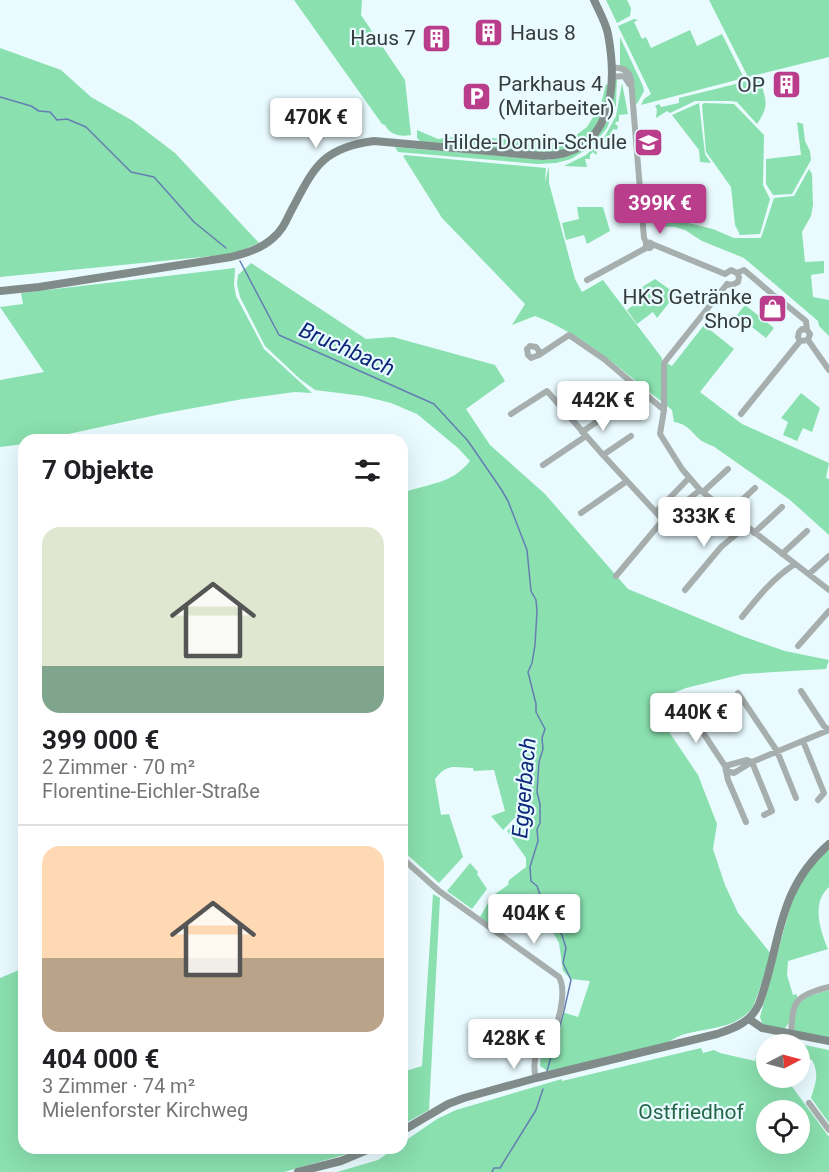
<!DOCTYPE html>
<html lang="de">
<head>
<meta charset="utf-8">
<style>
	:root { --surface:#fff; --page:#f6f6f6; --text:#202124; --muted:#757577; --line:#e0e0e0; --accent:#ba3d8c }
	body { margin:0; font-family:Roboto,sans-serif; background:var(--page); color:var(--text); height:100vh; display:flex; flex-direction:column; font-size:22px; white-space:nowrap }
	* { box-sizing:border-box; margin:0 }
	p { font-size:20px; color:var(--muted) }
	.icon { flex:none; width:33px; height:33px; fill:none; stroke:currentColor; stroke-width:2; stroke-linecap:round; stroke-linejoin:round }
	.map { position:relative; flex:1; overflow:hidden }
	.details { position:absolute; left:18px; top:434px; width:390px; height:720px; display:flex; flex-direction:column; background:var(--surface); border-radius:18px; box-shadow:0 6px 24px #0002 }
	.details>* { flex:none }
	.needle { width:39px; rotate:84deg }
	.tools { position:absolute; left:756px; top:1034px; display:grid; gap:12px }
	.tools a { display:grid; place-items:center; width:54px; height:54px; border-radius:50%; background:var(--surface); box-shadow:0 6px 24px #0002; font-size:30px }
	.price { position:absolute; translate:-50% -51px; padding:0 14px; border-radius:6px; background:#fff; color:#222; font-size:20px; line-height:39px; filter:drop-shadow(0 2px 3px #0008) }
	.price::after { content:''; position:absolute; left:50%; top:36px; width:18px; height:14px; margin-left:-9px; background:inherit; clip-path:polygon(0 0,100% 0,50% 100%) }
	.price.on { background:var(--accent); color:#fff }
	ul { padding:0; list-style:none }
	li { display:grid; align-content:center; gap:12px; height:318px; padding:0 24px }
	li+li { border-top:2px solid var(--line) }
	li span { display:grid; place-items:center; height:186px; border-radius:18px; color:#555 }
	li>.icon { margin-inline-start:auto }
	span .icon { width:108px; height:108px; fill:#fffc; stroke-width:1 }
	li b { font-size:26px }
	h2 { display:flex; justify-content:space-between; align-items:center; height:72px; padding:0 24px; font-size:26px }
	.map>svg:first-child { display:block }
</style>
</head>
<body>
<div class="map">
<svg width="829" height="1172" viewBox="0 0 829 1172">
	<rect width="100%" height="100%" fill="#e9fbff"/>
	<path fill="#8ae0af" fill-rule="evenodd" d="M294,0H362L361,15L405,80L411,135C400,137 390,135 385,125L382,124Z
		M606,0H627L631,8L630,16L617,23Z
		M709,0H829V57L748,77Z
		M634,19L638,20L634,22L642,39L646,37L651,48L690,30L697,46L722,34L744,78L641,105L644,99L651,94L618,26Z
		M620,37L643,86L644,91L637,104L635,103L633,80L620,67Z
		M0,48L61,70L91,97L133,121L175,153L259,243L233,254L0,277Z
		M617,78L616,105L607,128L592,146L571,159L556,163L538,164L398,152L395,147L547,160C578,156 606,138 612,105C614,96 611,85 617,78Z
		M760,78C765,101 771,103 757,124L737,102L731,101H695L670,113L667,111L656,118L657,109L655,106L659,104L661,107L679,103V98Z
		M622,83L628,114L619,115V121L616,122L615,124L618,126L617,130L613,129L611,133L613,135L612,137L609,135L606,139L609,142L607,144L604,142L601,145L603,148L602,149L599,147L596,150L597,153L596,155L593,152L590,155V159H585L587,167L564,166L586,155L605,136L616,116Z
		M606,84L608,85L605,109L590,135L573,147L550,154L421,142L417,138V130L438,139L461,136L556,143L572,138L587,127L601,104Z
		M699,103L705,154L711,163L700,162L699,150L672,115Z
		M704,103L734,104L764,135L763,185L770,199L760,234L740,235L735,225L731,187L706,152L702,105Z
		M797,122L803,124L805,141L810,151L811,160L792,194L773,195L766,184V159L801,155Z
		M405,155L546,168L545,182L549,166V183L575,279L582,292L603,280L662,358V402C624,372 581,333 535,316L512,325L525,304L442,218L403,156Z
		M809,169L812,174L813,205L811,216L802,232L805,262L824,261V273L811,275L813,297L829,300V336L819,326L818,321L744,258L702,241L685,230L675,227L656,226C654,220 653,214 658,208L663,209L667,220L672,219L713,229L734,238H761L774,198L794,196Z
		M577,207H603L610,231L587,244L584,235L566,240L562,223L579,219Z
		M251,263L366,339L393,337L495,365L505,381L466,409L490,445L545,494L628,589L742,636L785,651L829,660L826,669L743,674L686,688L649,702L698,775L717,824L713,849L725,885L738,913L772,955L753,1007C735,1030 708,1027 682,1035C676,1037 671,1041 665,1043C628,1056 587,1063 548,1071L540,1066L541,1053L550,1041L562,1012L578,1017L590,981L571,979L563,971L559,943L531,893L499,932L480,917L492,896L508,885L509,880L526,867V858L507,831L516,821L526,833L532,828V824L525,815C515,813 510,824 503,830L491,816L505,811L494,770L474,771L473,768C455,768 448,762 435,779L441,815L449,814L463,857L439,883L402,850V493C429,483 451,485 470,461L458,448L417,414L391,403L363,396L315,390L300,379L265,346L240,297L237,284L238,275Z
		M235,268L234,285L236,296L264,349L312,393L295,392L243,399L161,414L45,439L24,440V444L0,447V380L44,372L0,307L23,304L21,293Z
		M655,279L676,294L657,318L653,312L637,324L627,310L642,298L636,291Z
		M745,305L774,328L766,338L737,315Z
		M704,325L734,349L700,392L742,424L829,463L826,478L829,479V535L790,500L713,446C692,440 694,425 674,422L672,410L667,406V363L672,366Z
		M801,393L820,408L812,432L803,428L797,441L783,435L788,422L781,418Z
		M829,849V887C811,903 820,930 828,949L788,961L787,975L793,995L796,994L798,998L790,1021L784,1030L763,1026L760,1017L794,893L815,862Z
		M470,863L478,872L477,874L487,889L472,909L447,891Z
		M433,894L440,898L429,1110L402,1125V1072L422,1066Z
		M24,968V1148H363L354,1152L284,1172H0V978Z
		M829,990V1038L794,1031C795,999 801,998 829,990Z
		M800,1044L829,1050V1123L811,1098C815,1084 820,1075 812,1060L800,1055Z
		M701,1048L703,1053L714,1050L720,1053L755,1061L756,1058L766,1059V1063L758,1067L762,1073L766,1071V1077H785L829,1137V1172H337L378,1160L395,1148H402V1143L437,1119L456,1110L555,1081L562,1079V1081ZM766,1110H800V1143H766Z"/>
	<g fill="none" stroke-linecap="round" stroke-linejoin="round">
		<path stroke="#657eb2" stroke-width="1.5" d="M0,97L31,106L39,111L50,112L57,120L67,119L86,127L131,172L154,177L194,222L226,248
			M240,261L279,335L434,404L468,441L501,489L508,501L527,550L531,591L536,600L537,611L535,645L532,663L528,672L536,704V712L545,729L542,738L543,749L539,762L537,792L540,804V823L537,829L538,841L530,867L531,881L537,886L548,918L562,935L566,948L563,963L571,980L564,1011L547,1071
			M492,1172L494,1168H500L536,1110L543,1089"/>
		<path stroke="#a7afae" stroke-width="6" d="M611,68C620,67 629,69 631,80L644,238L646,242
			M611,77L624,76L629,84
			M652,244L725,274L731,270L737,273L744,270L771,293
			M587,280L646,248H650L652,246L651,243L646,242V248
			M727,284L664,363V410L660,434L682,469L700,490L829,590
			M727,284L732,285L738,282L739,277L737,273
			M775,296L806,321L807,330L810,334L808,340L829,370
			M800,341L798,337L799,332L802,329L807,330
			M539,355L531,358L528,355L527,349L530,346L536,347L539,351V355L569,335L604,359L664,410
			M561,407L592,388
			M511,414L547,391L603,455L663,520
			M741,414L800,341L808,340
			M582,432L611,412
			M603,455L631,436
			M543,465L586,436
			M703,492L728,469
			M657,511L689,478
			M581,513L627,481
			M728,513L755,488
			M754,533L782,507
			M782,554L807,531
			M809,574L829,556
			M616,576L663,520L700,490
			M685,590L721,547L745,527
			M742,617C758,597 773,578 795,564
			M798,646L829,611
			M801,691L824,726L829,730
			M738,693L777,751L796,798
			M686,707L725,766L728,780L746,822
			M803,741L824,793L818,800
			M752,762L772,811L764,815
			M725,766L747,760L752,762
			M727,771L734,773L752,762L829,730
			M402,858L439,891L559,977C567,991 559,1023 551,1036C546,1042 539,1047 536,1055C534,1062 534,1071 536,1078
			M790,1044C794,1005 788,997 829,987
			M809,1103L829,1130"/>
		<path stroke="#818c8a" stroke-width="8" d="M0,291L39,287L231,257C246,253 261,249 273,238C282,231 286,221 291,211C314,168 321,148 374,141L543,156C612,155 618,88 608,34C606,23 599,11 594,0
			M749,1019L762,1028L829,1041
			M402,1131L448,1104L464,1098L536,1078L717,1034C735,1028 751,1022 759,1004C782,942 775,892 829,844
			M298,1172L341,1161L372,1148"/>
	</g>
	<defs>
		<symbol id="building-square" viewBox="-11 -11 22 22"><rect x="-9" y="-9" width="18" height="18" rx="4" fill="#ba3d8c" stroke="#e9fbff"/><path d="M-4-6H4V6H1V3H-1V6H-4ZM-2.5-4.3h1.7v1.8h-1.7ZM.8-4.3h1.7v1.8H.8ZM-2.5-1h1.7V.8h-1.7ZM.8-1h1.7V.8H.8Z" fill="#fff"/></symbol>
		<symbol id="parking-square" viewBox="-11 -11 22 22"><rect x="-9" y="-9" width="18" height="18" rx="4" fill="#ba3d8c" stroke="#e9fbff"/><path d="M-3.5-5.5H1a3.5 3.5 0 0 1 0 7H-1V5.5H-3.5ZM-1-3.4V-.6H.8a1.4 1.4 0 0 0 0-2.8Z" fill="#fff"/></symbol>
		<symbol id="school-square" viewBox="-11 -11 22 22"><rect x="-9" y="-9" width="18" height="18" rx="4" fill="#ba3d8c" stroke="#e9fbff"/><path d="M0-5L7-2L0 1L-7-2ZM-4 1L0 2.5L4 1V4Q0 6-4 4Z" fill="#fff"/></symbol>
		<symbol id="shop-square" viewBox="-11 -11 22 22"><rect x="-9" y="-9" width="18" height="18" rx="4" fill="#ba3d8c" stroke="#e9fbff"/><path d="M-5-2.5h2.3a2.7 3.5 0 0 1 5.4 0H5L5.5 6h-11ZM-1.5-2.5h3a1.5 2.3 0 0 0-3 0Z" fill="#fff"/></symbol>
	</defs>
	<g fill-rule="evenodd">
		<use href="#building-square" x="472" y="16" width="33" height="33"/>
		<use href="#building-square" x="420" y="22" width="33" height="33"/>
		<use href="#building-square" x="770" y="68" width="33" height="33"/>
		<use href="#parking-square" x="460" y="80" width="33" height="33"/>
		<use href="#school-square" x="632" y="126" width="33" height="33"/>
		<use href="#shop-square" x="756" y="292" width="33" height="33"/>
	</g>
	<g text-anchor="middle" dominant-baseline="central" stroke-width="4.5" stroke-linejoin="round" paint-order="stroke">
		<g font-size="21" fill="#363d3e" stroke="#e9fbff" text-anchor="end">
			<text x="510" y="33" text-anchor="start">Haus 8</text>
			<text x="416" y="38">Haus 7</text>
			<text x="498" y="84" text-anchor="start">Parkhaus 4<tspan x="498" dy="24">(Mitarbeiter)</tspan></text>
			<text x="765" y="85">OP</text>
			<text x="627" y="142">Hilde-Domin-Schule</text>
			<text x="752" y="297">HKS Getränke<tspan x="752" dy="24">Shop</tspan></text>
		</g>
		<g font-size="21" fill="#246645" stroke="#e9fbff">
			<text x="691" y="1112">Ostfriedhof</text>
		</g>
		<g font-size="22" font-style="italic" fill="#0d277a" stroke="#e9fbff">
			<text transform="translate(347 349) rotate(24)">Bruchbach</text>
			<text transform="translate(524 788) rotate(-85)">Eggerbach</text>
		</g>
	</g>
</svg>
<div class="tools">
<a><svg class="needle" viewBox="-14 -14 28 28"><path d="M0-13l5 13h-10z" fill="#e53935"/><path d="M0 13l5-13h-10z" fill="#757577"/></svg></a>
<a><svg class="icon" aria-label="locate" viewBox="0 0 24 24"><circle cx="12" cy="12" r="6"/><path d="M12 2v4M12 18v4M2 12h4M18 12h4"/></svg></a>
</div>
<b class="price" style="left:316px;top:149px">470K €</b>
<b class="price on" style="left:660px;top:235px">399K €</b>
<b class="price" style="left:603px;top:432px">442K €</b>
<b class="price" style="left:704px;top:548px">333K €</b>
<b class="price" style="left:696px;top:744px">440K €</b>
<b class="price" style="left:534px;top:945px">404K €</b>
<b class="price" style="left:514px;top:1070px">428K €</b>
<section class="details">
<h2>7 Objekte<svg class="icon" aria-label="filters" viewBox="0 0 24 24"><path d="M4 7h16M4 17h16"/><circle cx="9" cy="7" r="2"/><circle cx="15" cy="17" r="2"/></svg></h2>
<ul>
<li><span style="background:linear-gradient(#dfe7d0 75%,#7fa58c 0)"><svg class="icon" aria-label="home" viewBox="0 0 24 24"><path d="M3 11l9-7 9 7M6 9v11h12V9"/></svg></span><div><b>399 000 €</b><p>2 Zimmer · 70 m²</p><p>Florentine-Eichler-Straße</p></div></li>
<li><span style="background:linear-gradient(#ffd9b3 60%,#b9a48a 0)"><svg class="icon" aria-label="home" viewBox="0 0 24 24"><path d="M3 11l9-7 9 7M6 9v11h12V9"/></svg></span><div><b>404 000 €</b><p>3 Zimmer · 74 m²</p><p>Mielenforster Kirchweg</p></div></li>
</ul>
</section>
</div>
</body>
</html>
